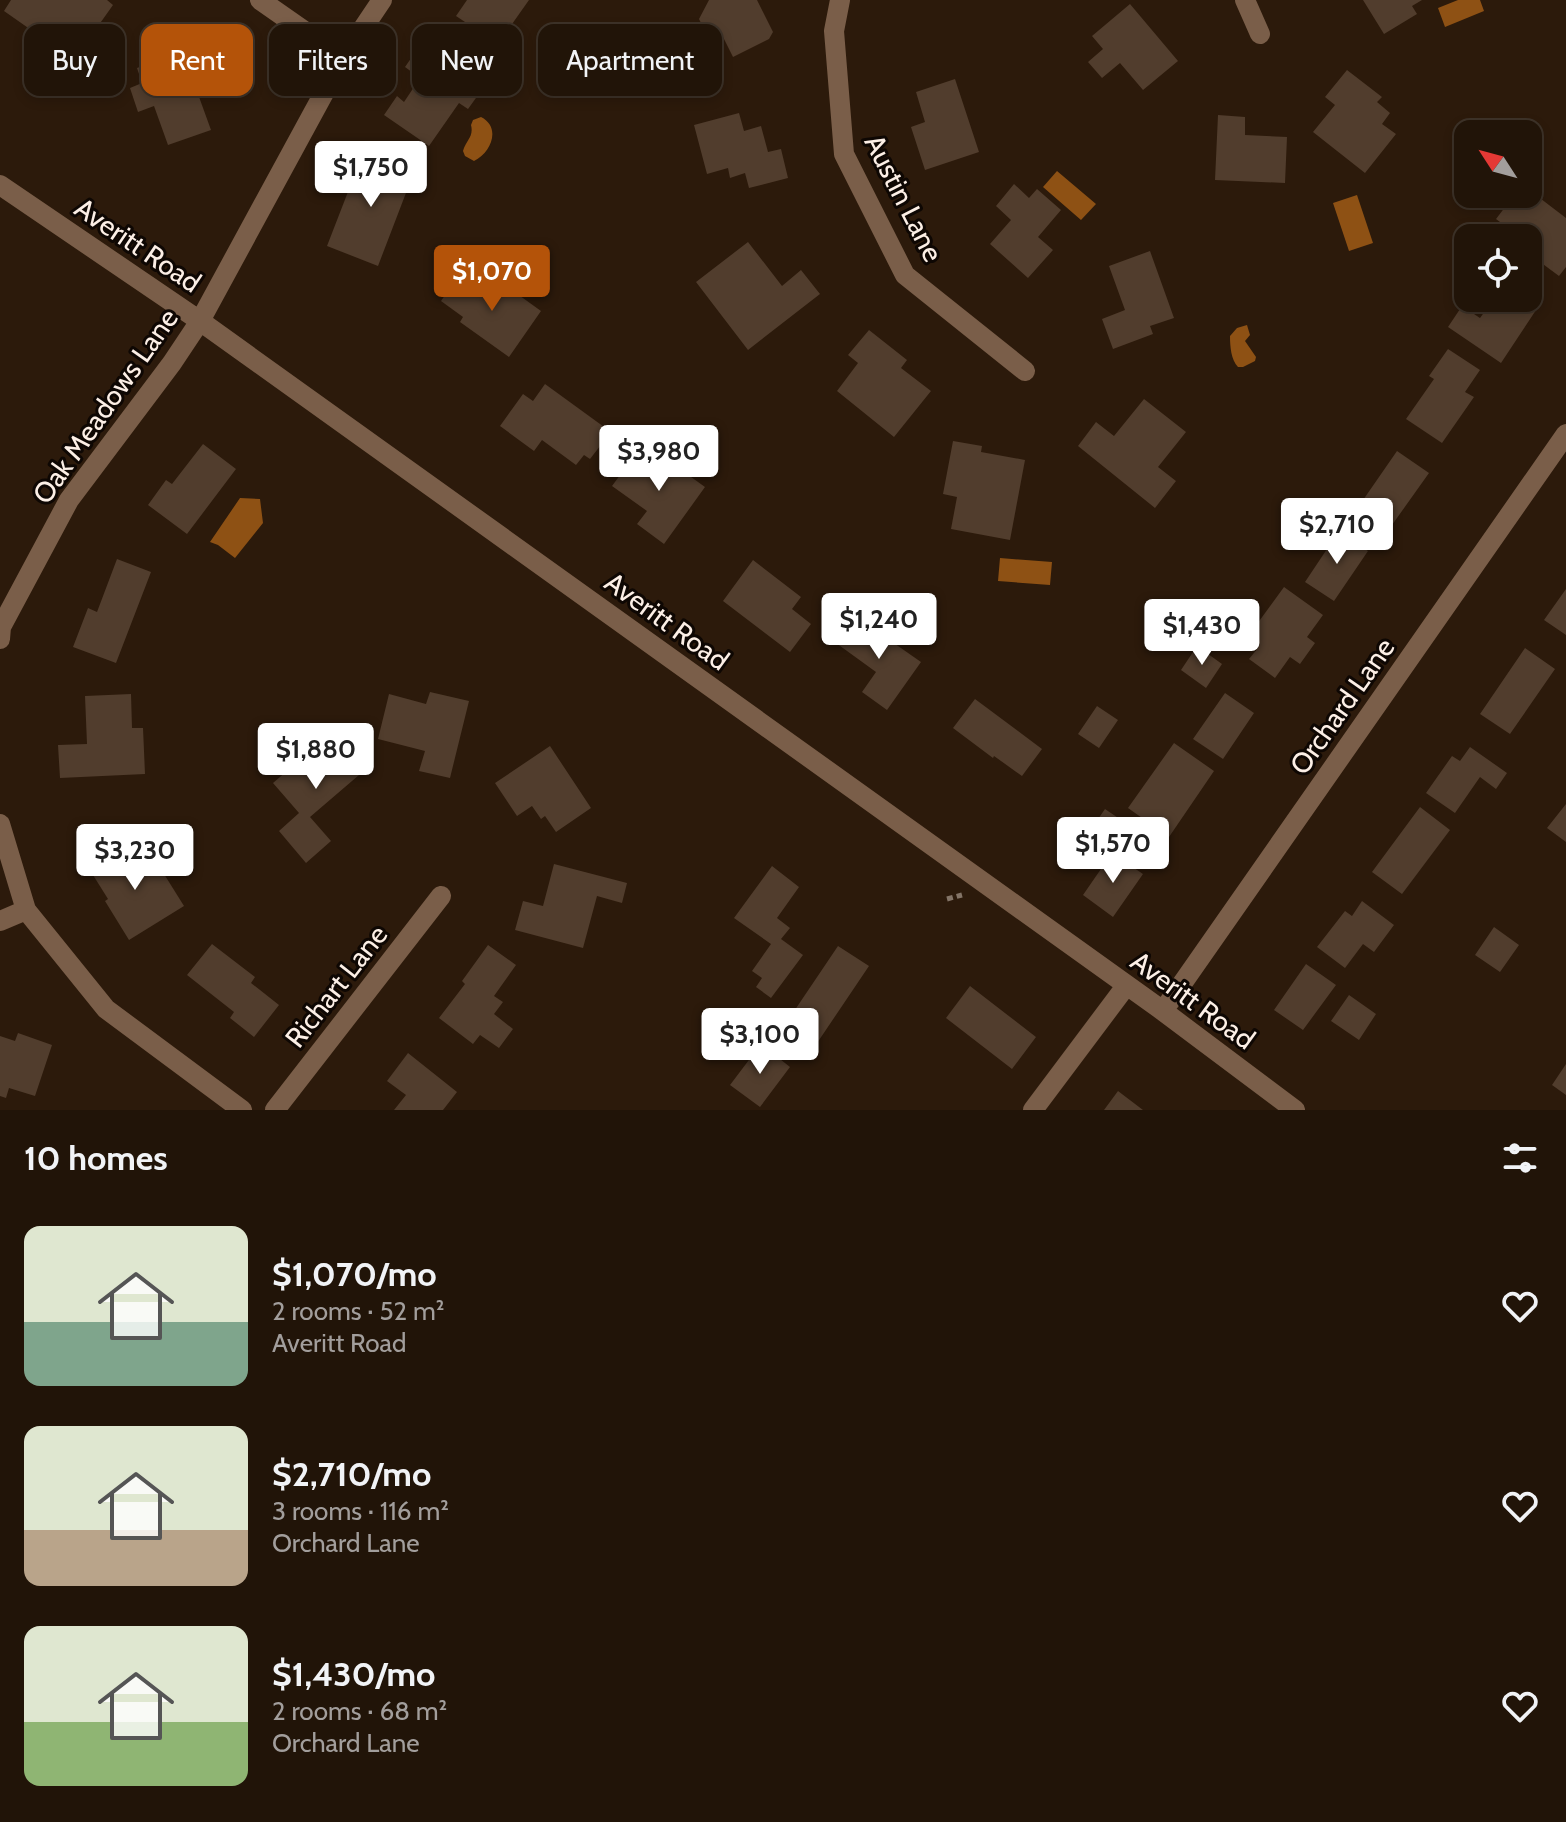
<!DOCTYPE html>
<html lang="en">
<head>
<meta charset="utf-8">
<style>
	:root { --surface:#211408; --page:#291d12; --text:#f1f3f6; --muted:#a29e9c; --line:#3e3329; --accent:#b45309 }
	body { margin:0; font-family:Cabin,sans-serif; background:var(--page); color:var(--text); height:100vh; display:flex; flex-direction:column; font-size:30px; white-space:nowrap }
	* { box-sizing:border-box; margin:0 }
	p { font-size:26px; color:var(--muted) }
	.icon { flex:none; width:44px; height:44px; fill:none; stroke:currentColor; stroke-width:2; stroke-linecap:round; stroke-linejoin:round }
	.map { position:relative; height:1110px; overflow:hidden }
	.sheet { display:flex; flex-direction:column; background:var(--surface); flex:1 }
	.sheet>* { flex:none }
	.guide { position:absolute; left:24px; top:24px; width:800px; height:72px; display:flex; gap:16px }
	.needle { width:52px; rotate:306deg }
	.controls { position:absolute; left:1454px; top:120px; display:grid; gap:16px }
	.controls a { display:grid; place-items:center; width:88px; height:88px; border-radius:16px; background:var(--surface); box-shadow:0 4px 12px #0003,0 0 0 2px var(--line); font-size:40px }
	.price { position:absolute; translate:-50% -68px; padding:0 18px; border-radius:8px; background:#fff; color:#222; font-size:26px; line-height:52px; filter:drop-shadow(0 2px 4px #0008) }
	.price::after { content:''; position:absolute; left:50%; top:48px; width:24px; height:18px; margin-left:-12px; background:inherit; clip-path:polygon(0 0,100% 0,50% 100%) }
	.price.current { background:var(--accent); color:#fff }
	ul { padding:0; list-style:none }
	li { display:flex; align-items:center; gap:24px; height:200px; padding:0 24px }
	li span { display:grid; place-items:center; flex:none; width:224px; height:160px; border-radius:16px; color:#555 }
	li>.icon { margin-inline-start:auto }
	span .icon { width:96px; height:96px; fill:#fffc; stroke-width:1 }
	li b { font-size:34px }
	h2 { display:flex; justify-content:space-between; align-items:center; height:96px; padding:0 24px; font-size:34px }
	.tag { padding:0 28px; border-radius:16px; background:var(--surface); box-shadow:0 4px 12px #0003,0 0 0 2px var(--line); font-size:28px; line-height:72px }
	.tag.current { background:var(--accent); color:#fff }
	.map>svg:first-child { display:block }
</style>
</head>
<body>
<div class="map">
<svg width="1566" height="1110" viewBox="0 0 1566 1110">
	<rect width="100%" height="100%" fill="#2c1a0b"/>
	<path fill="#8e5114" d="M1458,0H1480L1484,11L1445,27L1438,8Z
		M481,117C501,127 492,152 474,161L465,156L463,151C466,140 474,137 471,125L473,120Z
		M1057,171L1096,204L1081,220L1043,187Z
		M1357,195L1373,243L1349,251L1333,203Z
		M1247,325L1250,335L1245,341L1256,357L1255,361L1243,367H1238C1231,360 1230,346 1230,336L1237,328Z
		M240,498L260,499L263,523L235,558L218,545L210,542Z
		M1000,558L1052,562L1050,585L998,581Z"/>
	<path fill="#513d2d" d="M11,0H107L113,5L74,60L4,11Z
		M467,0H529L498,44L456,16Z
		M709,0H757L773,32L769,39L733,57L723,37L711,43L699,19Z
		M1363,0H1422L1412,6L1417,14L1384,34Z
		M1130,4L1178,61L1143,90L1120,63L1102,78L1088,62L1103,49L1092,36Z
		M423,41L469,73L465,80L481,91L468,109L459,103L429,146L384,115L397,96L404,102L420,78L405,67Z
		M201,45L213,76L194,83L211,130L168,145L154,106L138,112L130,88L142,83L137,68Z
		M1347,70L1382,97L1377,102L1390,113L1382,124L1396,134L1365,173L1313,132L1335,105L1325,97Z
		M955,79L979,152L925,170L911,127L925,122L916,92Z
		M739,113L744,131L761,126L768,152L781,149L788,178L749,188L745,173L730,178L728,168L707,174L694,125Z
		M1218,115L1245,117V135L1287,137L1285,183L1215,180Z
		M363,153L414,172L378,266L327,246Z
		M1014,184L1029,198L1037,189L1061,210L1038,237L1053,250L1028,278L990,244L1011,220L996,206Z
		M1528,189L1566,218V267L1559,276L1528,253V238H1521L1496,219L1515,194H1528Z
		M748,242L782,286L801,270L820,294L748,350L696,282Z
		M1150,251L1174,318L1150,326L1153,334L1113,349L1102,319L1125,310L1109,266Z
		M460,273L496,298L505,285L541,311L509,357L460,322L463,317L441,301Z
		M1528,296L1540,304L1501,363L1448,327L1462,306L1480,318L1488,307L1475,298H1528Z
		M869,330L907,360L901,368L931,391L894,437L837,391L858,363L848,355Z
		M1448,349L1480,370L1465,392L1474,397L1442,443L1406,419L1434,379L1429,376Z
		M545,384L611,432L590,459L584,455L576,465L542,440L534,451L500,426L523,394L533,401Z
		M1144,399L1186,432L1158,467L1176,481L1155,508L1078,446L1096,422L1114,436Z
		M953,441L982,446L981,452L1025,460L1010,540L951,529L957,497L943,494Z
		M203,444L236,469L187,534L148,505L166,480L172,484Z
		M1397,451L1429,473L1392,525L1361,503Z
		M637,452L652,464L659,454L705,487L664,544L637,524L647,511L612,486Z
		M1339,531L1368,551L1334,601L1305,582Z
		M117,559L151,572L116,663L73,647L88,608L97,612Z
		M753,560L801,597L792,609L811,624L790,652L723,601Z
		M1284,587L1323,615L1307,637L1315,643L1300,664L1290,657L1275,678L1249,659L1258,648L1246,639Z
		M1566,589V635L1544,620Z
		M1230,607L1251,622L1230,650L1209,634Z
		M855,616L921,662L887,710L862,692L876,672L836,643Z
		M1197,646L1222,664L1206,688L1181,670Z
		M1525,648L1555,669L1510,734L1480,714Z
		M430,692L469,701L450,778L419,771L425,751L378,739L389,694L426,704Z
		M1225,693L1254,713L1223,759L1193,739Z
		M131,694L132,728H143L145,774L60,778L58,745L87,744L85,696Z
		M975,699L1042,749L1022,776L994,756L993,758L953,728Z
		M1097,706L1118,720L1099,748L1078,734Z
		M333,731L366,769L310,817L331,841L306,863L279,831L299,813L273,783Z
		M1174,743L1214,771L1169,837L1128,808Z
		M550,746L591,808L556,832L545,816L541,819L532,806L517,816L495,783Z
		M1470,747L1507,773L1496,789L1480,777L1455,813L1426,793L1452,756L1460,761Z
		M1566,804V842L1547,828Z
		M1420,807L1450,830L1402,894L1372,872Z
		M1105,809L1130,826L1112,852L1087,835Z
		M120,847L135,871L154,858L184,906L129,940L105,901L108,899L88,867Z
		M1112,853L1143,874L1113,917L1083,895Z
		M554,864L627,883L622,903L597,896L583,948L515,930L523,901L543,906Z
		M772,866L799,887L777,918L790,928L781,939L803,955L771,998L756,987L762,978L752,971L771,944L734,918Z
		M1362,901L1394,925L1374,952L1363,944L1345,968L1317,947L1345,911L1352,916Z
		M1494,927L1519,945L1500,972L1475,955Z
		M212,944L255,977L251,983L279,1005L254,1037L230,1018L234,1012L187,975Z
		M488,945L516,965L494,996L503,1002L494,1014L513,1029L499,1048L480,1035L473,1044L439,1018L465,984L462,981Z
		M838,946L869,966L809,1055L778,1035Z
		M1306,964L1336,985L1303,1030L1274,1010Z
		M970,986L1036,1037L1012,1069L946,1018Z
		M1349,995L1376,1014L1359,1040L1331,1021Z
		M18,1033L52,1045L35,1096L9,1088L6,1098L0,1096V1036L15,1041Z
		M761,1044L790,1067L760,1107L730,1085Z
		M408,1053L457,1092L443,1110H394L406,1095L387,1081Z
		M1566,1064V1095L1552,1085Z
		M1118,1091L1143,1110H1104Z"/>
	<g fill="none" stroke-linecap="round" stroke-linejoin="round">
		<path stroke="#837467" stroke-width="5" stroke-dasharray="6 4" stroke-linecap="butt" d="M947,899L962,895"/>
		<path stroke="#7a5e49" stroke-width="20" d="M260,0L343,58
			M840,0L834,31L844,154L905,275L1025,371
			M1245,0L1260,34
			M0,185L200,321L1163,1011L1295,1110
			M0,639L1,627L69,500L172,363L200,321L343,58L382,0
			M0,824L26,910L106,1009L242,1110
			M0,921L26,910
			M1163,1011L1566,434
			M275,1110L441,896
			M1033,1110L1126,986"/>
	</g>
	<g text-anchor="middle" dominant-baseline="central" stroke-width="6" stroke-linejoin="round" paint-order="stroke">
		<g font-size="28" fill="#fcefe6" stroke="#0e0703">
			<text transform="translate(904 198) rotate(63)">Austin Lane</text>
			<text transform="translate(138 245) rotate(34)">Averitt Road</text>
			<text transform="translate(105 406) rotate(-55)">Oak Meadows Lane</text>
			<text transform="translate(667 621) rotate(36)">Averitt Road</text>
			<text transform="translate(1342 706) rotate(-55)">Orchard Lane</text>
			<text transform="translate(336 986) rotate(-52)">Richart Lane</text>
			<text transform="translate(1193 1000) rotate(36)">Averitt Road</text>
		</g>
	</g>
</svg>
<div class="controls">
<a><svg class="needle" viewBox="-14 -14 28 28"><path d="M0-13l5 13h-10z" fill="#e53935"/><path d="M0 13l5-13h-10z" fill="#a29e9c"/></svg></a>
<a><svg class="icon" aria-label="locate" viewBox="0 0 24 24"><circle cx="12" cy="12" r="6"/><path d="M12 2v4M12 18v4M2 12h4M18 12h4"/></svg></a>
</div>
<b class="price" style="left:371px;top:209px">$1,750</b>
<b class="price current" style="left:492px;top:313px">$1,070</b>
<b class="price" style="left:659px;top:493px">$3,980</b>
<b class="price" style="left:1337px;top:566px">$2,710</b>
<b class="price" style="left:879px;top:661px">$1,240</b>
<b class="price" style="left:1202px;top:667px">$1,430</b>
<b class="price" style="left:316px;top:791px">$1,880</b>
<b class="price" style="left:1113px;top:885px">$1,570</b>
<b class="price" style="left:135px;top:892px">$3,230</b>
<b class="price" style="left:760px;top:1076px">$3,100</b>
<div class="guide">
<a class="tag">Buy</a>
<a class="tag current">Rent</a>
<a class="tag">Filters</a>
<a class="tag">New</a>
<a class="tag">Apartment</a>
</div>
</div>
<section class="sheet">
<h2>10 homes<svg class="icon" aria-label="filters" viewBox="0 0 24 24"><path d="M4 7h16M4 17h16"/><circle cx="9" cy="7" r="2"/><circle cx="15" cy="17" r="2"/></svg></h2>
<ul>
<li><span style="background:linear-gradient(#dfe7d0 60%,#7fa58c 0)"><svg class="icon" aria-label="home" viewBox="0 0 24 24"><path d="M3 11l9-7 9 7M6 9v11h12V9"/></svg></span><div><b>$1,070/mo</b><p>2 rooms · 52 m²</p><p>Averitt Road</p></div><svg class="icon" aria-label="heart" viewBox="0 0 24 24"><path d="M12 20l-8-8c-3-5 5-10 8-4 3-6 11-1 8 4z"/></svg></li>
<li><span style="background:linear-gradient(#dfe7d0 65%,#b9a48a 0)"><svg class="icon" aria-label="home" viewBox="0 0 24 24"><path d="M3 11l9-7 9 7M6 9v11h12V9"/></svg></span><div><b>$2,710/mo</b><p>3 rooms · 116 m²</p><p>Orchard Lane</p></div><svg class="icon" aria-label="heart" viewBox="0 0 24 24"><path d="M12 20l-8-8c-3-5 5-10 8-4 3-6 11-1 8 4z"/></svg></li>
<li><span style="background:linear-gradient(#dfe7d0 60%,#8fb573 0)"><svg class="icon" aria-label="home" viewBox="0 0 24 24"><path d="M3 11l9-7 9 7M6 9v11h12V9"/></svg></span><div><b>$1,430/mo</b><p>2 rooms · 68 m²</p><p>Orchard Lane</p></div><svg class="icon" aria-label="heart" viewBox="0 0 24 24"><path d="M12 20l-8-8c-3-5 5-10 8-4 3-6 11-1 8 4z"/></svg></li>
</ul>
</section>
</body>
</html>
